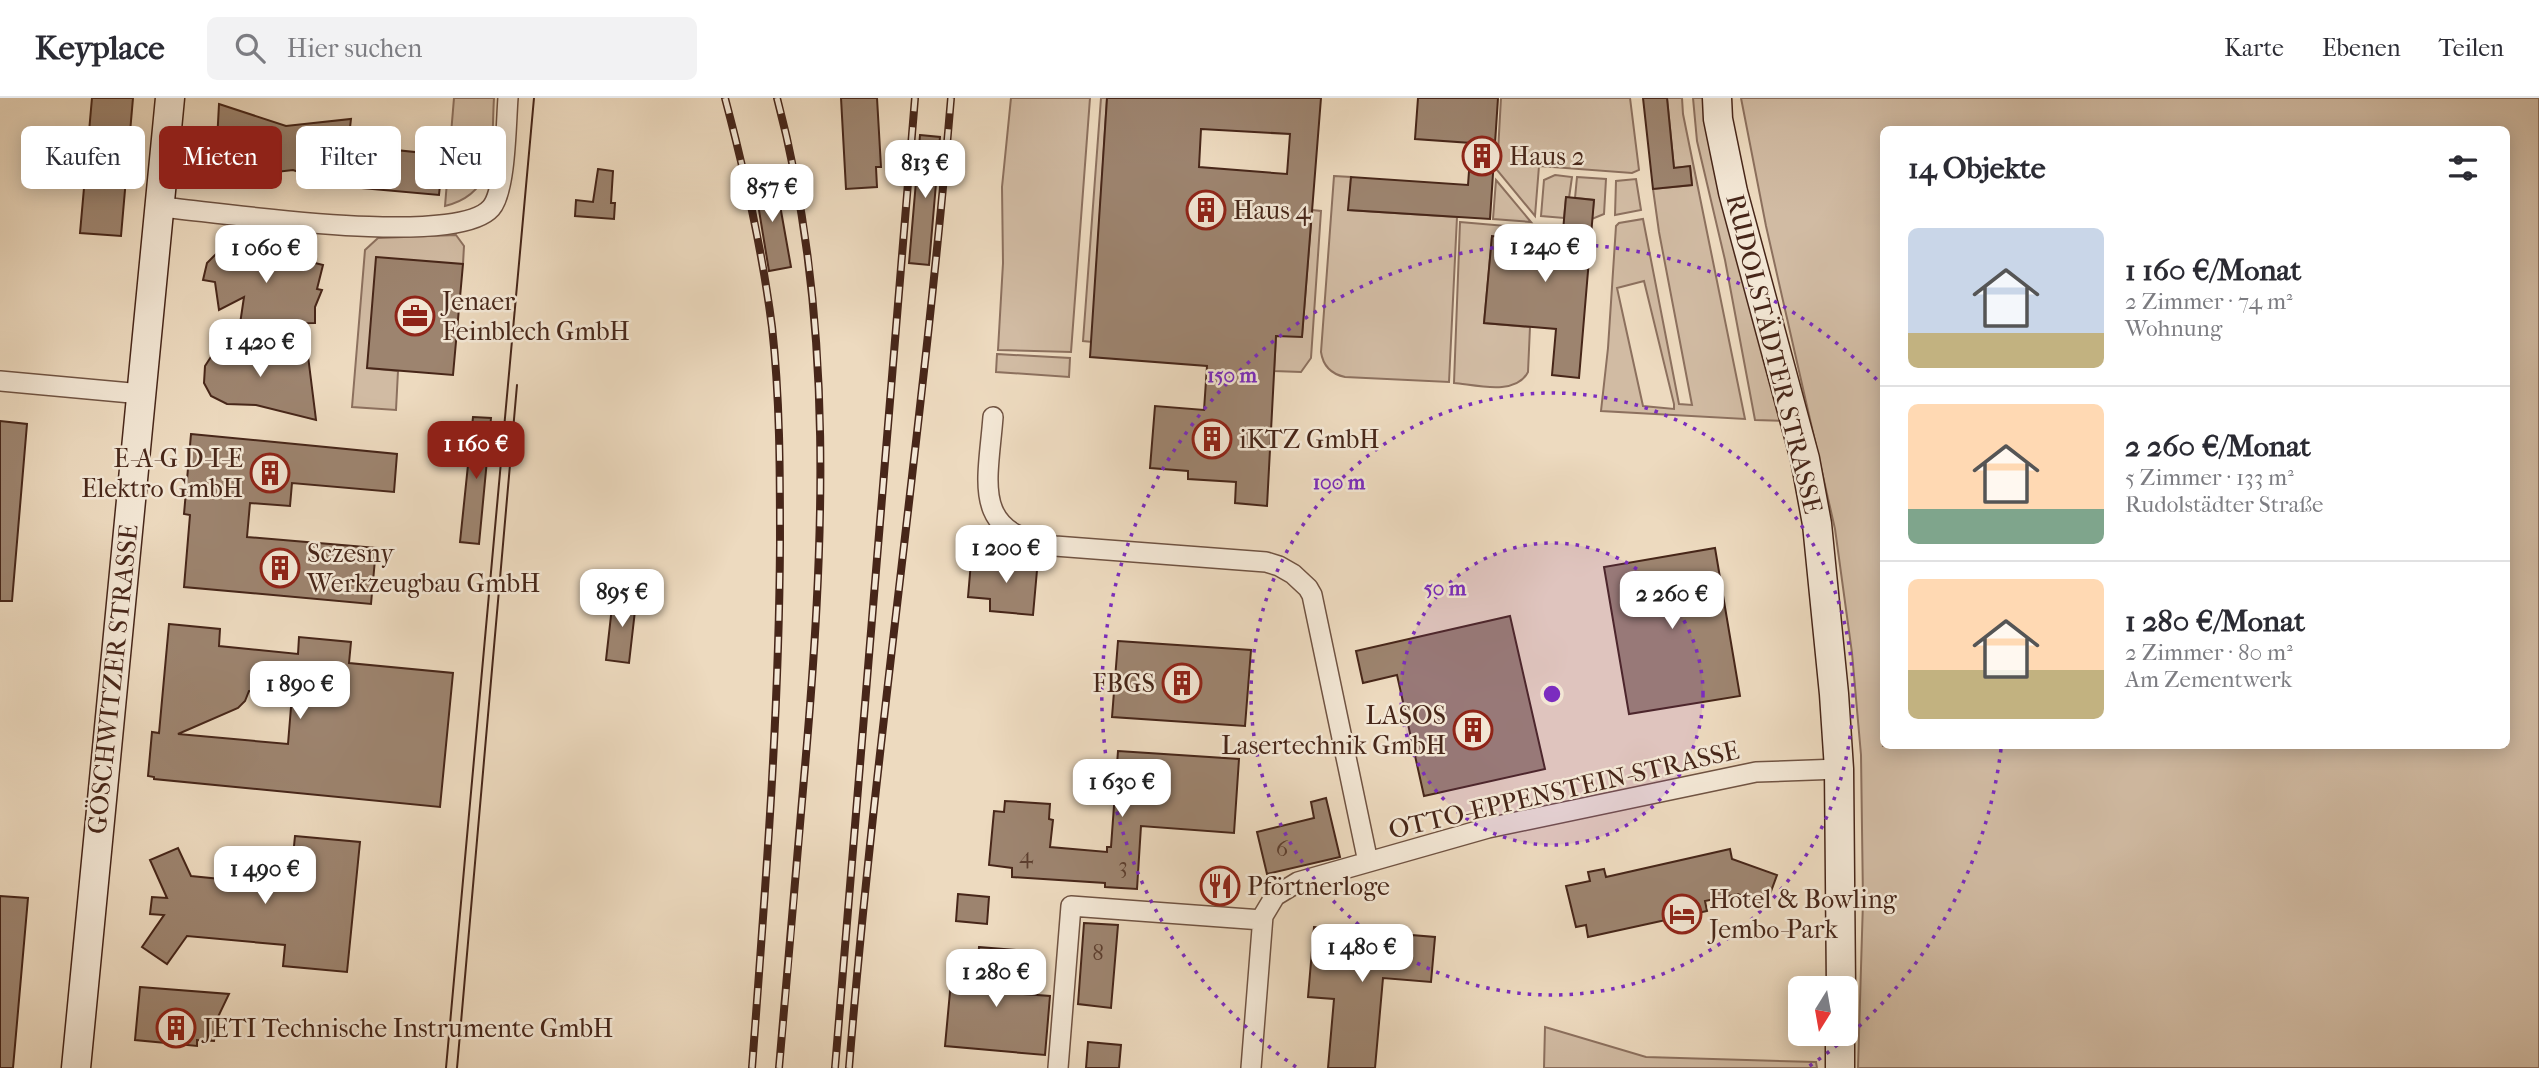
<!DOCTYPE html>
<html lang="de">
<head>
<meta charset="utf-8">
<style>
	:root { --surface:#fff; --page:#f2f2f3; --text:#2b2b33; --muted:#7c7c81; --line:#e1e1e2; --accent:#8f2418 }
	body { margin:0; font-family:"IM FELL French Canon",serif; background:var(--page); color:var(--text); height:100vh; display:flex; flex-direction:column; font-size:26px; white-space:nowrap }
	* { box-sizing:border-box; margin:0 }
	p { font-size:23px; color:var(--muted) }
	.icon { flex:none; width:38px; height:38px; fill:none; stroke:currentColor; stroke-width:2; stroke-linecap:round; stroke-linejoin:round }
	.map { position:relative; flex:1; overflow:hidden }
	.side { position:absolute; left:1880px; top:28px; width:630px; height:623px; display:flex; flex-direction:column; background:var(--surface); border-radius:10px; box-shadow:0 4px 18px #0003 }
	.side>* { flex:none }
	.guide { position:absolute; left:21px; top:28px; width:665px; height:63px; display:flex; gap:14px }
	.needle { width:46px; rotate:191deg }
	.fabs { position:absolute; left:1788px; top:878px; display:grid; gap:14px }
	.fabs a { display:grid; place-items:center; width:70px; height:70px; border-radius:10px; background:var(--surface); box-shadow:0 4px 18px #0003; font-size:35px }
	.price { position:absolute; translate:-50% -60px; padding:0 16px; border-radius:14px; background:#fff; color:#222; font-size:23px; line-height:46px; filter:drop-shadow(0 2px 4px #0008) }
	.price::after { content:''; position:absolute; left:50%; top:42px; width:21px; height:16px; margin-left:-10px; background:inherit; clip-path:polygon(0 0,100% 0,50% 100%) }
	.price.current { background:var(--accent); color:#fff }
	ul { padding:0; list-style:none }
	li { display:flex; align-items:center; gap:21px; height:175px; padding:0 28px }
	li+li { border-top:2px solid var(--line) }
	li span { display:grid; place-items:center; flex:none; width:196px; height:140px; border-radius:10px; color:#555 }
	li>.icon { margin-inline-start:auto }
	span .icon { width:84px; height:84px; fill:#fffc; stroke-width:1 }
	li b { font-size:30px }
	h2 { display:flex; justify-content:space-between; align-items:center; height:84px; padding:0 28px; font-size:30px }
	.pill { padding:0 24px; border-radius:10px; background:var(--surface); box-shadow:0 4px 18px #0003; font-size:24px; line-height:63px }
	.pill.current { background:var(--accent); color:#fff }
	header { display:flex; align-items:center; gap:42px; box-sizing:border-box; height:98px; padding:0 35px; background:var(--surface); border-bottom:2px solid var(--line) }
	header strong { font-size:33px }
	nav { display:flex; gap:38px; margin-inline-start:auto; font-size:24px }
	.search { width:490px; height:63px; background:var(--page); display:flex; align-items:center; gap:18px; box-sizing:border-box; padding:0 24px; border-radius:10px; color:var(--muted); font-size:26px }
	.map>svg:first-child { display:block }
</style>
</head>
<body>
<header>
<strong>Keyplace</strong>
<div class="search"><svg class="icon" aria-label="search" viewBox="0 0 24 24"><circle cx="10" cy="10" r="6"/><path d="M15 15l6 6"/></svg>Hier suchen</div>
<nav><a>Karte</a><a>Ebenen</a><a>Teilen</a></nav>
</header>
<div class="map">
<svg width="2539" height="970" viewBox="0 0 2539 970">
	<rect width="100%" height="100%" fill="#eddabf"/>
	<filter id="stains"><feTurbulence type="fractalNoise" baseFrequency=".00286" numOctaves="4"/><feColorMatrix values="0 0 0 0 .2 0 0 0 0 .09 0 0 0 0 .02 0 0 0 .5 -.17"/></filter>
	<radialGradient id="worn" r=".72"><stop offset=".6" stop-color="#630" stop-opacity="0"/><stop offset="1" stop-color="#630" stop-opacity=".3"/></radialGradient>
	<path fill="#d1bba3" stroke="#8c705e" stroke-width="2" fill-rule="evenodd" d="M454,0H494C491,46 499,95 445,108Z
		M1011,0H1090L1071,254L998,252L1003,165L1002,89Z
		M1101,0H1107L1092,244L1083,243Z
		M1501,0H1630L1639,72L1632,75L1539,68L1535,118L1497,72Z
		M1667,0H1682L1683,16L1745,321L1601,313L1608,250L1616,128L1619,125L1643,121L1679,306L1692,307L1659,134L1653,91L1692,87L1690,68L1674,70ZM1644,183L1674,306V311L1643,308L1617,190Z
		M1693,0H1708L1784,323L1755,322L1725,162L1697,43Z
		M1741,0H2539V970H1858L1863,803L1861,657L1852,555L1835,431L1766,128ZM1883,32H2506V648H1883Z
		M1555,77L1572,79L1569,100H1566L1564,120L1541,118L1544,82Z
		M1334,78L1351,79L1349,112L1457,119L1449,284L1345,279C1331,276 1323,268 1321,254Z
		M1577,79L1606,81L1604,116L1592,121L1594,102L1575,100Z
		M1636,81L1641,112L1615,117L1616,83Z
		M1496,82L1531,124L1493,121Z
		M1312,112L1321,113L1311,260L1301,274L1274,273L1276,238H1302Z
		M1460,124L1563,133L1560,165L1492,139L1484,225L1530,229L1528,274C1516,298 1476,287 1454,285Z
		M456,137L464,148L463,166L368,270L398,273L396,312L352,309L365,152L378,140Z
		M997,256L1070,260L1069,279L996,274Z
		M1545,929L1646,959L1816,964L1817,970H1544Z"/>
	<path fill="#9d846f" stroke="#472619" stroke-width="2" fill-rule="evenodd" d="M92,0H133L121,138L80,135Z
		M841,0H877L881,69H876L877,89L846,91Z
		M1107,0H1321L1302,239L1276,238L1267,408L1235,405L1236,384L1188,381V373L1150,370L1155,308L1204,312L1207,268L1090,259ZM1201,31L1290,36L1287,76L1199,69Z
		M1418,0H1498L1490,121L1348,112L1351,79L1468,87L1471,45L1415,41Z
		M1643,0H1667L1674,70L1690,68L1692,87L1653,91Z
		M219,6L286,28L351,21L348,47L443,57L439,97L339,88L293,72L215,81Z
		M920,37L940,39L929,167L909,165Z
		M598,71L613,73L611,105H615L614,121L575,118L576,102L593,104Z
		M775,79L791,169L769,173L754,82Z
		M1566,99L1594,102L1579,280L1552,277L1556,231L1484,225L1492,138L1562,144Z
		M240,146L323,167L317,191L322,192L315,209V225L240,226L244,199L219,212L215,184L203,182L207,165L219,153L229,148Z
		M376,159L463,166L453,277L367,270Z
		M239,236L276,256L286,259L308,258L316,322L256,307L227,306L211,298L204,285L205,268L216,251L238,245Z
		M473,319L491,320L479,446L460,444Z
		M0,323L27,326L12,503H0Z
		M191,336L397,356L394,394L292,385L290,408L250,405L247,439L376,450L371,506L184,489L190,417L184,416Z
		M1715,450L1740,598L1629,616L1604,469Z
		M1017,459L1038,461L1033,517L990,513V501L968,499L971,464L1017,468Z
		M621,493L637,495L629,565L606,562L612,509L619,510Z
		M1510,518L1545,671L1424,698L1397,577L1363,585L1356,553Z
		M169,526L220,531L219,548L298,556L299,539L351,544L349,565L453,575L440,709L154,681V679L148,678L152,634L159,635ZM249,593L292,597L288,646L178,636L238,610L245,603Z
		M1118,543L1251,552L1245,628L1112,619Z
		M1118,653L1239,661L1234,735L1141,728L1137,791L1105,789V785L1012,779V770L989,767L994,713L1004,714L1005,703L1050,706L1049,721L1053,722L1050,749L1107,754V749H1111Z
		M1326,700L1340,759L1267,776L1257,734L1314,720L1311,704Z
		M295,738L360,744L347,874L283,868L285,847L187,838L167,866L142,849L164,817L150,816L152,799L167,800L150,762L178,750L191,778L290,788Z
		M1730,751L1732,761L1777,777L1766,807L1738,796L1705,803L1707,813L1588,839L1586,827L1576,829L1566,788L1590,783L1588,774L1604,771L1606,779Z
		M1215,775L1231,776L1229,795L1213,794Z
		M958,796L989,799L987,826L956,823Z
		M0,798L28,800L13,970H0Z
		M1084,825L1118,827L1111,910L1078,906Z
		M1314,829L1435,839L1431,884L1383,880L1375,970H1328L1334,901L1308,899Z
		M979,849L1015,852L1010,895L1050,898L1045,957L945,948L951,883L956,875L977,877Z
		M140,889L229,896L217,921L214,943L197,942V948L135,942Z
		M1088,944L1121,947L1119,970H1086Z"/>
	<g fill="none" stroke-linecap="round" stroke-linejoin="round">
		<defs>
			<path id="street" d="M160,109C218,114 455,151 491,110C506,93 506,24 508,0
				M0,283L142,296
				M993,319C988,385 970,436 1055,448L1266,464L1279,468L1293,476L1308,490L1312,497L1368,764
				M1058,970L1071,808L1262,822
				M1251,970L1263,818L1275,798L1298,784L1488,730L1756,674L1839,671"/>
			<path id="secondary" d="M1717,0L1718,21L1733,94L1805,361L1817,426L1834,596L1839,671L1841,891
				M76,970L170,0
				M1840,970V936"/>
		</defs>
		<use href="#street" stroke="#705342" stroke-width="22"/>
		<use href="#secondary" stroke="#472619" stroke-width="31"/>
		<use href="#street" stroke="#f3e7d5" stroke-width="19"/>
		<use href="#secondary" stroke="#f3e7d5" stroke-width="28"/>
		<path stroke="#472619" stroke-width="2" d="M446,970L534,0
			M457,970L517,287"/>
		<defs>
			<path id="rail" d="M725,0C745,75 762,151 772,229C780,300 780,374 780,446C779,621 765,795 752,970
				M777,0C836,222 824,453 804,680C796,776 788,873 779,970
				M835,970L915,0
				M849,970C875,646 924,324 951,0"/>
		</defs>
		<use href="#rail" stroke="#472619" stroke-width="8"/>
		<use href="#rail" stroke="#f3e7d5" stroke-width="5" stroke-dasharray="16" stroke-linecap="butt"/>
	</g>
	<circle cx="1552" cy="596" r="151" fill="#7b2cbf" fill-opacity=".12"/>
	<g fill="none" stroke="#7b2cbf" stroke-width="3.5" stroke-dasharray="3.5 7">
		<circle cx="1552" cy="596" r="151"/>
		<circle cx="1552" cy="596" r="301"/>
		<path d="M2001 651A452 452 0 0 1 1808 969M1296 969A452 452 0 1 1 1883 288"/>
	</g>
	<defs>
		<symbol id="building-ring" viewBox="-11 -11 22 22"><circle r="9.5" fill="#f3e7d5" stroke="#8f2418" stroke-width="1.5"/><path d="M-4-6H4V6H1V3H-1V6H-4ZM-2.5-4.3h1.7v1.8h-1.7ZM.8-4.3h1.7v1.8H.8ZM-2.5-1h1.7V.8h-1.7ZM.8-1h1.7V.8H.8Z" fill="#8f2418"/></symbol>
		<symbol id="office-ring" viewBox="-11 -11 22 22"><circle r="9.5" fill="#f3e7d5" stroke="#8f2418" stroke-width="1.5"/><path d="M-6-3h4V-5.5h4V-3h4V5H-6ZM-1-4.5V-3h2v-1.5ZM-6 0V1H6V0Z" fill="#8f2418"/></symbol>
		<symbol id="restaurant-ring" viewBox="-11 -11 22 22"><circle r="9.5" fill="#f3e7d5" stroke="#8f2418" stroke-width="1.5"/><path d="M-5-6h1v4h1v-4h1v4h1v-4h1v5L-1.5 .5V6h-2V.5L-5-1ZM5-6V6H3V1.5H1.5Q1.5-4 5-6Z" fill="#8f2418"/></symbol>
		<symbol id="hotel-ring" viewBox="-11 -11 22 22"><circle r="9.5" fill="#f3e7d5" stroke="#8f2418" stroke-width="1.5"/><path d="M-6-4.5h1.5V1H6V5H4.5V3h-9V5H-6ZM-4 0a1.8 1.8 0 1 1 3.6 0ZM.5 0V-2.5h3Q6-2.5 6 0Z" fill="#8f2418"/></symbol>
	</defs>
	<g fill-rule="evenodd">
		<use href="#building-ring" x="1460" y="36" width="44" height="44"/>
		<use href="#building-ring" x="1184" y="90" width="44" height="44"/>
		<use href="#office-ring" x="393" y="196" width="44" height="44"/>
		<use href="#building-ring" x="1190" y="319" width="44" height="44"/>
		<use href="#building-ring" x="248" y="353" width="44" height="44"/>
		<use href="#building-ring" x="258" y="448" width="44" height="44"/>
		<use href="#building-ring" x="1160" y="563" width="44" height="44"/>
		<use href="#building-ring" x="1451" y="610" width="44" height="44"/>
		<use href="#restaurant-ring" x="1198" y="766" width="44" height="44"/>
		<use href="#hotel-ring" x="1660" y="794" width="44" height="44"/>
		<use href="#building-ring" x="154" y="908" width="44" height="44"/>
	</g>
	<g text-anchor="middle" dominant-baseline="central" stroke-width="5" stroke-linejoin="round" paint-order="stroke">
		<g font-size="23" fill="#5c3e2e">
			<text x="1282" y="750">6</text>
			<text x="1026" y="757">4</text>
			<text x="1123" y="767">3</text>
			<text x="1098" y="854">8</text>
		</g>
		<g font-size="26" fill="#472619" stroke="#f3e7d5" text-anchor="start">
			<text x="1509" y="58">Haus 2</text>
			<text x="1233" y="112">Haus 4</text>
			<text x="442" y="203">Jenaer<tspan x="442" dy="30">Feinblech GmbH</tspan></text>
			<text x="1239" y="341">iKTZ GmbH</text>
			<text x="243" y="360" text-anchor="end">E-A-G D-I-E<tspan x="243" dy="30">Elektro GmbH</tspan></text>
			<text x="307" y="455">Sczesny<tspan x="307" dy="30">Werkzeugbau GmbH</tspan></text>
			<text x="1155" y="585" text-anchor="end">FBGS</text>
			<text x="1446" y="617" text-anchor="end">LASOS<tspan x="1446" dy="30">Lasertechnik GmbH</tspan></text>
			<text x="1247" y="788">Pförtnerloge</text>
			<text x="1709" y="801">Hotel &amp; Bowling<tspan x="1709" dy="30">Jembo-Park</tspan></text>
			<text x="203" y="930">JETI Technische Instrumente GmbH</text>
		</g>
		<g font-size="26" fill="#472619" stroke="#f3e7d5">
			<text transform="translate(1774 256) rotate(76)">RUDOLSTÄDTER STRASSE</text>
			<text transform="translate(113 581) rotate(-84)">GÖSCHWITZER STRASSE</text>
			<text transform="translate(1564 692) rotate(-13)">OTTO-EPPENSTEIN-STRASSE</text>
		</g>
	</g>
	<circle cx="1552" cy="596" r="10" fill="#7b2cbf" stroke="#f3e7d5" stroke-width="3.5"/>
	<g font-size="21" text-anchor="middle" font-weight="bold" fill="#7b2cbf" stroke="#f3e7d5" stroke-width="5" stroke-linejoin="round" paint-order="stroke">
		<text x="1232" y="284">150 m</text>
		<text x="1339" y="391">100 m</text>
		<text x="1445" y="497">50 m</text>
	</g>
	<rect width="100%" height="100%" filter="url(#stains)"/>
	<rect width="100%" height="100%" fill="url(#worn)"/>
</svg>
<div class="fabs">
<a><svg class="needle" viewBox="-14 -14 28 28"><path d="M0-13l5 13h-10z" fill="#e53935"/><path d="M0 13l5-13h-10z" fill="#7c7c81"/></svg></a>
</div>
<b class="price" style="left:925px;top:102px">813 €</b>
<b class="price" style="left:772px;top:126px">857 €</b>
<b class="price" style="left:1545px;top:186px">1 240 €</b>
<b class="price" style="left:266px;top:187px">1 060 €</b>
<b class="price" style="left:260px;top:281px">1 420 €</b>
<b class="price current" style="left:476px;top:383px">1 160 €</b>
<b class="price" style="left:1006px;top:487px">1 200 €</b>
<b class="price" style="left:622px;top:531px">895 €</b>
<b class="price" style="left:1672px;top:533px">2 260 €</b>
<b class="price" style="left:300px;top:623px">1 890 €</b>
<b class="price" style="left:1122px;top:721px">1 630 €</b>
<b class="price" style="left:265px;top:808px">1 490 €</b>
<b class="price" style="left:1362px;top:886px">1 480 €</b>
<b class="price" style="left:996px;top:911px">1 280 €</b>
<div class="guide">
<a class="pill">Kaufen</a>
<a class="pill current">Mieten</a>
<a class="pill">Filter</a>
<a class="pill">Neu</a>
</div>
<section class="side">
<h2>14 Objekte<svg class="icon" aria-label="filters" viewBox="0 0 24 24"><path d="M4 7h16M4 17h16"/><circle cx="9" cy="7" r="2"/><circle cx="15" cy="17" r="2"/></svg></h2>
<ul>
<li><span style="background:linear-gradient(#c9d6e8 75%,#c2b280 0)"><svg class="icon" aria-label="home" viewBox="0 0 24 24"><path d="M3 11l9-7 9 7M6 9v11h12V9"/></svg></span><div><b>1 160 €/Monat</b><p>2 Zimmer · 74 m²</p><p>Wohnung</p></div></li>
<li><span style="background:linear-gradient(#ffd9b3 75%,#7fa58c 0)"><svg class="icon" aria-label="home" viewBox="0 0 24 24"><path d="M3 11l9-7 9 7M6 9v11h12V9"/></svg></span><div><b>2 260 €/Monat</b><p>5 Zimmer · 133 m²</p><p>Rudolstädter Straße</p></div></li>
<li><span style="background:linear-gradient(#ffd9b3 65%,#c2b280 0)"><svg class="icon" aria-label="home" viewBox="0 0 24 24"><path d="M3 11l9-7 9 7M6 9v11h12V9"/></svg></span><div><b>1 280 €/Monat</b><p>2 Zimmer · 80 m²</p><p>Am Zementwerk</p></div></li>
</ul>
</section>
</div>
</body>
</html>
